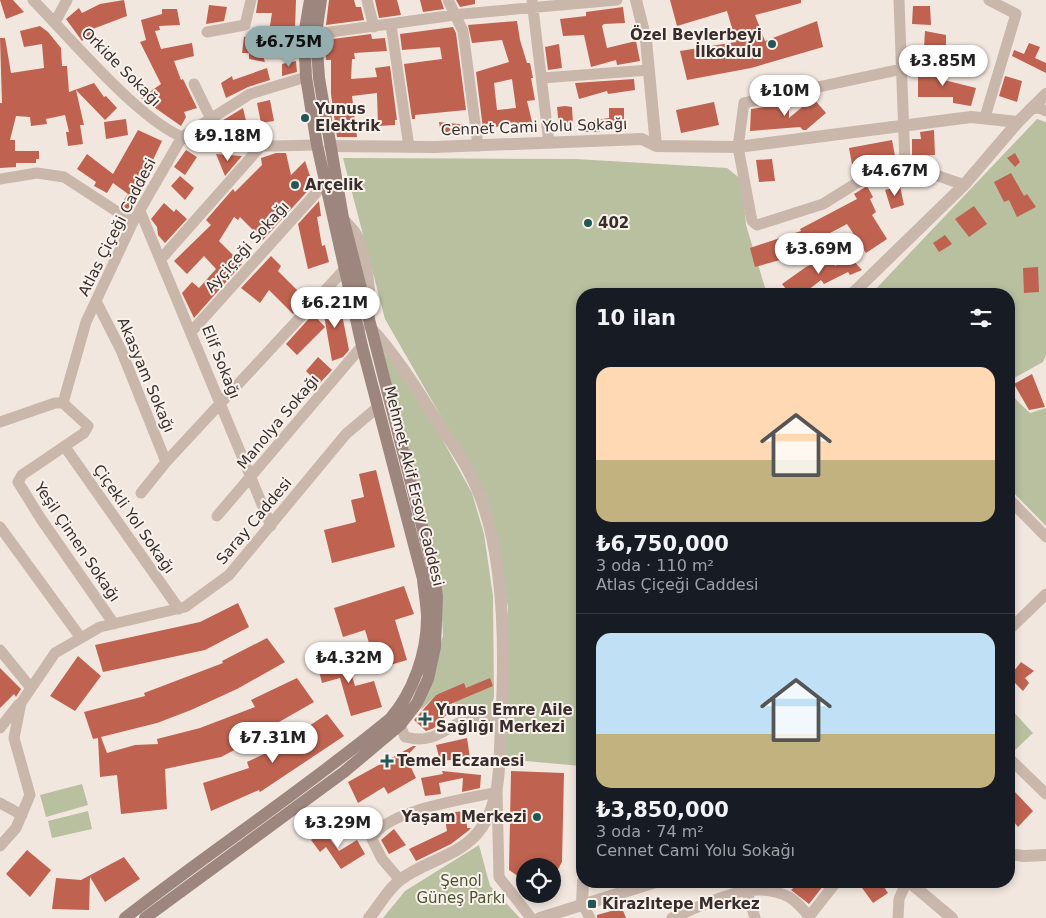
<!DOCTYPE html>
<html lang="tr">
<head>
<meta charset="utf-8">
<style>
	:root { --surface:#171b24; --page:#242831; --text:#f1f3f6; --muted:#9ea1a6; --line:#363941; --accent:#94adae }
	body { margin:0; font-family:"DejaVu Sans",sans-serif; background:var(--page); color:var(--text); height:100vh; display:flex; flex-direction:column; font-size:19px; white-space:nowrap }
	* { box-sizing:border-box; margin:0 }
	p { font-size:16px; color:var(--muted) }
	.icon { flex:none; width:28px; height:28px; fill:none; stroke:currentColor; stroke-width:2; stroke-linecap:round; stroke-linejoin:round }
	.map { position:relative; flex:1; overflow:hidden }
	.sheet { position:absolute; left:576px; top:288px; width:439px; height:600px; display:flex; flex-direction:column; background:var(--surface); border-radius:20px; box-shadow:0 2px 8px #0003 }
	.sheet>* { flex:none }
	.tools { position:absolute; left:516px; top:858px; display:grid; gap:10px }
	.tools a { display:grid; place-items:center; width:45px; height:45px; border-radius:50%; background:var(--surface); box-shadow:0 2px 8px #0003; font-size:25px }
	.price { position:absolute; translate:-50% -42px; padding:0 11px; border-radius:18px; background:#fff; color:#222; font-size:16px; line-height:32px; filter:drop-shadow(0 1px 2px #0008) }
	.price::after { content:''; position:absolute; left:50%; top:30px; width:15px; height:11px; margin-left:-8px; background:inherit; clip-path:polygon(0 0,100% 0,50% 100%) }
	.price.selected { background:var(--accent); color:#111 }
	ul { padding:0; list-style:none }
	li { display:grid; align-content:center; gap:10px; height:265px; padding:0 20px }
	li+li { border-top:1px solid var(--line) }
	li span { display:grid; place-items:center; height:155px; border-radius:15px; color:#555 }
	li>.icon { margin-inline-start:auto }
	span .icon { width:90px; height:90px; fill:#fffc; stroke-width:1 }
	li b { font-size:21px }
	h2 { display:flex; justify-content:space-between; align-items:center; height:60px; padding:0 20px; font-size:21px }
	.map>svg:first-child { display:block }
</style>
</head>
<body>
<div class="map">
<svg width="1046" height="918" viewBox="0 0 1046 918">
	<rect width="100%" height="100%" fill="#f2e7df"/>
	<path fill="#b8c0a0" d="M1037,119L1046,122V355L1043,362L1009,381V294H871Z
		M343,158L576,159L727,168L742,180L746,225L767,294H582V748L580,766L504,759L508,607L486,495L385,319Z
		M383,352L399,370L435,426L472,493L484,534L493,596L494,696L491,711L452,703V709L437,694L421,710L443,636L439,570Z
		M1009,393L1030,413L1046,408V526L1009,488Z
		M1009,707L1033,733L1015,750L1009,744Z
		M82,784L88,805L46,817L40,795Z
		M88,811L92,829L52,838L48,821Z
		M479,845L490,886L520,918H383L405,891Z"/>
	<path fill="#bf6250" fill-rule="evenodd" d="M0,0H13L24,12L6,19Z
		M124,0L127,16L90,30L92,34L82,41L66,19L79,8L82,13L100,4Z
		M258,0H296L295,28L278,29L277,56H263L265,62L249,59V53H242L244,37L268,38L272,13H256Z
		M329,0H354L356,7H361L364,20L326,25Z
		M375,0H397L401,15L379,18Z
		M420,0H441L444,9L423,12Z
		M456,0H475V4L460,7Z
		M670,0H801V3L755,15L765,41L817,21L823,47L751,68L687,80L680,51L736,42L727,11L677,26Z
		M209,5L227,7L224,21L206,24Z
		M913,6H930L931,25L912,24Z
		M623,7L625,23L604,24L602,26L607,48L636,41L640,61L617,65L616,60L591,67L584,35L563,36L560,19L586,16V12Z
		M162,9H177L180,25L159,26L160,30L155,31L161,49L192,43L194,56L174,61L181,80L183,79L197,108L184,112L186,117L181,126L141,98L161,84L140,42L146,40L141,20L162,14Z
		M517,21L520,40L527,63H530L533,78H531L535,100L527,101L533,126L507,125L483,129L476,72L509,62L502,40L472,43L468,25ZM512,79L516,108L497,110L494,83Z
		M40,26L48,32L61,48L62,66H67L69,92L94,83L104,97L106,96L117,108L105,120L76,90L84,125H80L83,144L68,146L66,132H69L65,115L46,119L47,124L31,126L30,117L16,116L10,140H15V151H39V159H36V163H16V167L0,168V103H2L0,38H5L11,73L44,68L42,44L24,47L20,31Z
		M453,27L456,33L466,110L415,115V119H412L404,64L442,59L440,47L402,50L400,34Z
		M925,31L946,35V49L924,47Z
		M371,34L372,39L385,38L387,51L354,53L355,59H352L351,79L377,77L375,68L390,66L397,120H395V125L378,126L377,93L352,96L357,137H337L331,94V60H326L325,40Z
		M1029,43L1040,47L1035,58L1046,63V73L1012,56L1014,50L1024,54Z
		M559,44L562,68L548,70L545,47Z
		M296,61L297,72L282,76V64Z
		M944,67V80L976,88L971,106L953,103V97H918V68Z
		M267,68L270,80L248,87L226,98L221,83L232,76L233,80Z
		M1005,76L1022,81L1017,102L999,96Z
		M634,79L635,90L608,94L607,91L579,99L575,83Z
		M813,98L826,113L806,130H803L800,127L750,131L751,109L789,103V118Z
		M270,100L274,121L261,123L257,103Z
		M714,102L719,125L681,133L676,110Z
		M565,106L572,107L573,124L559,127L557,107Z
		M243,108L250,138L201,134L215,125Z
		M609,108H624V125L600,129V132H579L577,123L609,118Z
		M126,119L128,135L106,139L104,122Z
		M439,122L468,125L469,131L441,134Z
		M138,130L162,141L143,181L146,184L128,210L121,204L128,194L113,183L107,193L94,186L96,182L77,169L87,154L113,174Z
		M934,130L935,155L912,156V139H921L920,132Z
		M892,140L896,161L853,170L849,148Z
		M186,150L197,157L185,175L174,167Z
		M276,153H286L291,175L305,161L313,185L263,240L240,217L238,220L234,217L219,241L242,264L194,318L182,293L192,282L199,288L216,269L204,256L187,274L174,261L211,225L206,220L233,189L235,192L262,165L261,158Z
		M1015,153L1020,162L1015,167L1007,158Z
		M216,154L242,156L225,176Z
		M772,159L775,181L759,182L756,160Z
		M1011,173L1024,196L1027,194L1036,207L1017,217L1009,200L1004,202L994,182Z
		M180,176L194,188L185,200L171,186Z
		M867,186L873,197L870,199L876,212L872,215L887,239L866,253L847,224L796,251L798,255L755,267L750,248L801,231L800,229L857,199L854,194Z
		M900,186L904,205L891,209L885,190Z
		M319,201L321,216L317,217L322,246L325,245L329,262L308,269L298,224Z
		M164,203L174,212L176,209L187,219L165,243L158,235L157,227L151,219Z
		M974,206L987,224L969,237L955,219Z
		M945,235L952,244L939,252L933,243Z
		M830,255L835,266L850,257L862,270L850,275L848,272L824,284L821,280L803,294H790L782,284L806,267Z
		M271,256L281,266L278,271L306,299L293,314L269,290L260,303L241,288Z
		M1038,267L1039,292L1024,293L1023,268Z
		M339,299L349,350L343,357L332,361L322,304L325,301Z
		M313,314L325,327L297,355L286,344Z
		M318,357L332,370L319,384L306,371Z
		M1032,374L1045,407L1029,410L1014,384Z
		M376,470L395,547L332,563L324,530L356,522L351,500L364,497L359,474Z
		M404,586L414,614L395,620L407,660L377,669L365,630L343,637L334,608Z
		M238,603L249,627L205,650L103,672L95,645L200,622Z
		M267,638L285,662L237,689L191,710L157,723L101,737L107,753L135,745L158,744L157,739L200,728L255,707L251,700L297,678L314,702L265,730L267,733L221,757L165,769L167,809L121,814L117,775L100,777L98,738L93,739L84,712L145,696L144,693L223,663L222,661Z
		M344,650L355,686L374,681L382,707L351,716L340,678L322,683L316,659Z
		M78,656L101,676L75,711L50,696Z
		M1021,662L1034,671L1025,678L1029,683L1023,691L1009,677Z
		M0,668L21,689L16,697L14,694L0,708Z
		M490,678L493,686L448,705L452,709L434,728L426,731L414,720L436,695L464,683L466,688Z
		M327,714L344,736L260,792L259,790L211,811L203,783L249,768L247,762L293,740L291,738Z
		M467,738L470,758L440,761L436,745Z
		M413,746H416L406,757L416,778L388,794L384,787L358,803L348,782Z
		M442,771L481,775L480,788L462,792L463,778L439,783L441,794L425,796L421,778L443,774Z
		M511,771L564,773L562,862L552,880V866H525V881L509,870Z
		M1014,791L1033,811L1018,827L1009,816V796Z
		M466,811L467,828H471L468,831L451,844L416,861L409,849L447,831L444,813Z
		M361,813L370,829L357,837L349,819Z
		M320,826L339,851L357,840L365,854L341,869L326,847L320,852L311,840L318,834L315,830Z
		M394,829L406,845L389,854L381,840Z
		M27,850L51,870L30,897L6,874Z
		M124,857L140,879L105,902L90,877L89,910L52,909L56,878L81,880Z
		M801,881H804L809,887L814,881H827L809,904L791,890Z
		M857,881H880L888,893L873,903Z
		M622,908L626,918H597V915Z"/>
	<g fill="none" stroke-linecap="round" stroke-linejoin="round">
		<path stroke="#c9b7ac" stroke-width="11" d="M33,0C67,34 148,132 192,140C232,148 276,146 317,145
			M367,0L374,27
			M448,0L463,31L478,146
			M532,0L549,143
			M899,0L905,164L964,185
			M55,22L67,0
			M391,25L409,147
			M207,32L245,25L251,0
			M316,34L462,14L617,0
			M902,69L744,103L738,147L752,221L757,225L823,204L863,179L896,170L905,164
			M542,78L649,70
			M194,84L211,119
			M1030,109L1039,108L1046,111
			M985,117L1016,14L989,0
			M0,179L37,173L64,177L133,222
			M140,211L271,526
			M344,219C348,225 355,230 358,237C367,257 371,293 370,314
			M161,259L261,146
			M96,301L121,350L166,462
			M192,331L325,183
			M63,403L88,426L84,433L22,475L18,482L41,519L114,624
			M0,422L55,403H63L86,322L133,222L182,137L250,94L306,77
			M65,447L179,609
			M141,493L166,462L343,271
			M1009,499L1046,537
			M217,516L362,346
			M0,527L81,638
			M1009,630L1046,594
			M0,650L31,688
			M400,725L405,737C436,745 445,726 471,718C482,715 490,718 502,713
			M0,728L19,704
			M1009,758L1046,794
			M0,803L22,815
			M0,846L16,828L30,795L14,738L21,703L55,653L100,627L185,607L229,575L346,434L378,407
			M400,880L382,859L372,839C384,810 468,799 497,792L499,877L531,918
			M746,889L755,918
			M582,903L590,918
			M672,918C708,904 750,877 789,897C797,901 803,910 809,916
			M808,918L837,881
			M898,918L899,899L907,881"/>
		<path stroke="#c9b7ac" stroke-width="12" d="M636,0L646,40L656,146
			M330,146L435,147L642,139L656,146L738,147L971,117L1018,122
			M852,294L964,185L1018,122L1046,94
			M1009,854L1024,856L1046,855
			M908,881L952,918
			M582,903L583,881
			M369,918C379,906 388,889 400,880C426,860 463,856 482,827C502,798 499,758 501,725C505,656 505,561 480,496C470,469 452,443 435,418C415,386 395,354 369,326
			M540,918L659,881"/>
		<path stroke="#9d867d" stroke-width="12" d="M125,918C212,850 305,789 390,719C413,693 427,653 427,618C427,605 424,592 423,579L362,346L317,145L306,77L304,35L310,0
			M145,918L344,772L400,725L417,703L428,679L435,647L437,596L432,565L343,218L319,78L316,34L321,0"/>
	</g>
	<g fill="#225756" stroke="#f9f2ec" stroke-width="2">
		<circle cx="772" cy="44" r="5"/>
		<circle cx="305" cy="118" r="5"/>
		<circle cx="295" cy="185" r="5"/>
		<circle cx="588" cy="223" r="5"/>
		<path d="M422.5 711.5h5v5h5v5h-5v5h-5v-5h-5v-5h5z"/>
		<path d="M384.5 753.5h5v5h5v5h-5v5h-5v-5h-5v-5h5z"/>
		<circle cx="537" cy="817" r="5"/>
		<rect x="587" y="899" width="10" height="10" rx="2.5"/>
	</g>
	<g text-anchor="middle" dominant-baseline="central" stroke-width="4" stroke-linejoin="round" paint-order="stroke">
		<g font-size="15" font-weight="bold" fill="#382d2a" stroke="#f9f2ec" text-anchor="start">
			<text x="762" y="35" text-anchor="end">Özel Beylerbeyi<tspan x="762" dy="17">İlkokulu</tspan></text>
			<text x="315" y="109">Yunus<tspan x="315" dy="17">Elektrik</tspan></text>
			<text x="305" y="185">Arçelik</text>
			<text x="598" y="223">402</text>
			<text x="436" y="710">Yunus Emre Aile<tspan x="436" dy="17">Sağlığı Merkezi</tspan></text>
			<text x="397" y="761">Temel Eczanesi</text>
			<text x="527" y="817" text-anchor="end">Yaşam Merkezi</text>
			<text x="602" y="904">Kirazlıtepe Merkez</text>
		</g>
		<g font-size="15" fill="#382d2a" stroke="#f9f2ec">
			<text transform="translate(121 67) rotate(45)">Orkide Sokağı</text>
			<text transform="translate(534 127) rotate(-2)">Cennet Cami Yolu Sokağı</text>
			<text transform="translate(117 227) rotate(-63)">Atlas Çiçeği Caddesi</text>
			<text transform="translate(247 247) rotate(-48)">Ayçiçeği Sokağı</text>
			<text transform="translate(221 362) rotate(68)">Elif Sokağı</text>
			<text transform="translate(146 375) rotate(67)">Akasyam Sokağı</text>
			<text transform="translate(278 422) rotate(-50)">Manolya Sokağı</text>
			<text transform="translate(414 486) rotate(76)">Mehmet Akif Ersoy Caddesi</text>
			<text transform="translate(134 519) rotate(55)">Çiçekli Yol Sokağı</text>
			<text transform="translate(254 521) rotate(-50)">Saray Caddesi</text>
			<text transform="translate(77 542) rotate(56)">Yeşil Çimen Sokağı</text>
		</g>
		<g font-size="15" fill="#4a542f" stroke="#f9f2ec">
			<text x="461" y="881">Şenol<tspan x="461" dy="17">Güneş Parkı</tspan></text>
		</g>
	</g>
</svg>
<div class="tools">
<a><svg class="icon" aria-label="locate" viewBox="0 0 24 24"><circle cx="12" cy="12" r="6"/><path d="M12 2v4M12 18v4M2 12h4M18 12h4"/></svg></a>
</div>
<b class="price selected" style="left:289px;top:68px">₺6.75M</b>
<b class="price" style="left:943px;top:87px">₺3.85M</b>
<b class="price" style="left:785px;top:117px">₺10M</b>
<b class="price" style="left:228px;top:162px">₺9.18M</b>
<b class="price" style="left:895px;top:197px">₺4.67M</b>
<b class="price" style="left:819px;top:275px">₺3.69M</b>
<b class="price" style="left:335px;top:329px">₺6.21M</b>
<b class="price" style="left:349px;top:684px">₺4.32M</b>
<b class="price" style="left:273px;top:764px">₺7.31M</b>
<b class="price" style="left:338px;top:849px">₺3.29M</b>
<section class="sheet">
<h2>10 ilan<svg class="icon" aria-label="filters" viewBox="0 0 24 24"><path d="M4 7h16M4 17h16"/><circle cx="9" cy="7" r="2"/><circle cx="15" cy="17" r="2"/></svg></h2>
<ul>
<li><span style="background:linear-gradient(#ffd9b3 60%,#c2b280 0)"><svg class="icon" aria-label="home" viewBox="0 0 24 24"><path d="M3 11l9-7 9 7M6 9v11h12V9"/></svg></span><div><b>₺6,750,000</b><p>3 oda · 110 m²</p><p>Atlas Çiçeği Caddesi</p></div></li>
<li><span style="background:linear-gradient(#bfe0f5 65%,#c2b280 0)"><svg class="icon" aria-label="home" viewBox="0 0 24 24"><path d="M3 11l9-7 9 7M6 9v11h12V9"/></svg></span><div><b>₺3,850,000</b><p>3 oda · 74 m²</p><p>Cennet Cami Yolu Sokağı</p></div></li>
</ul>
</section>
</div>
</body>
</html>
